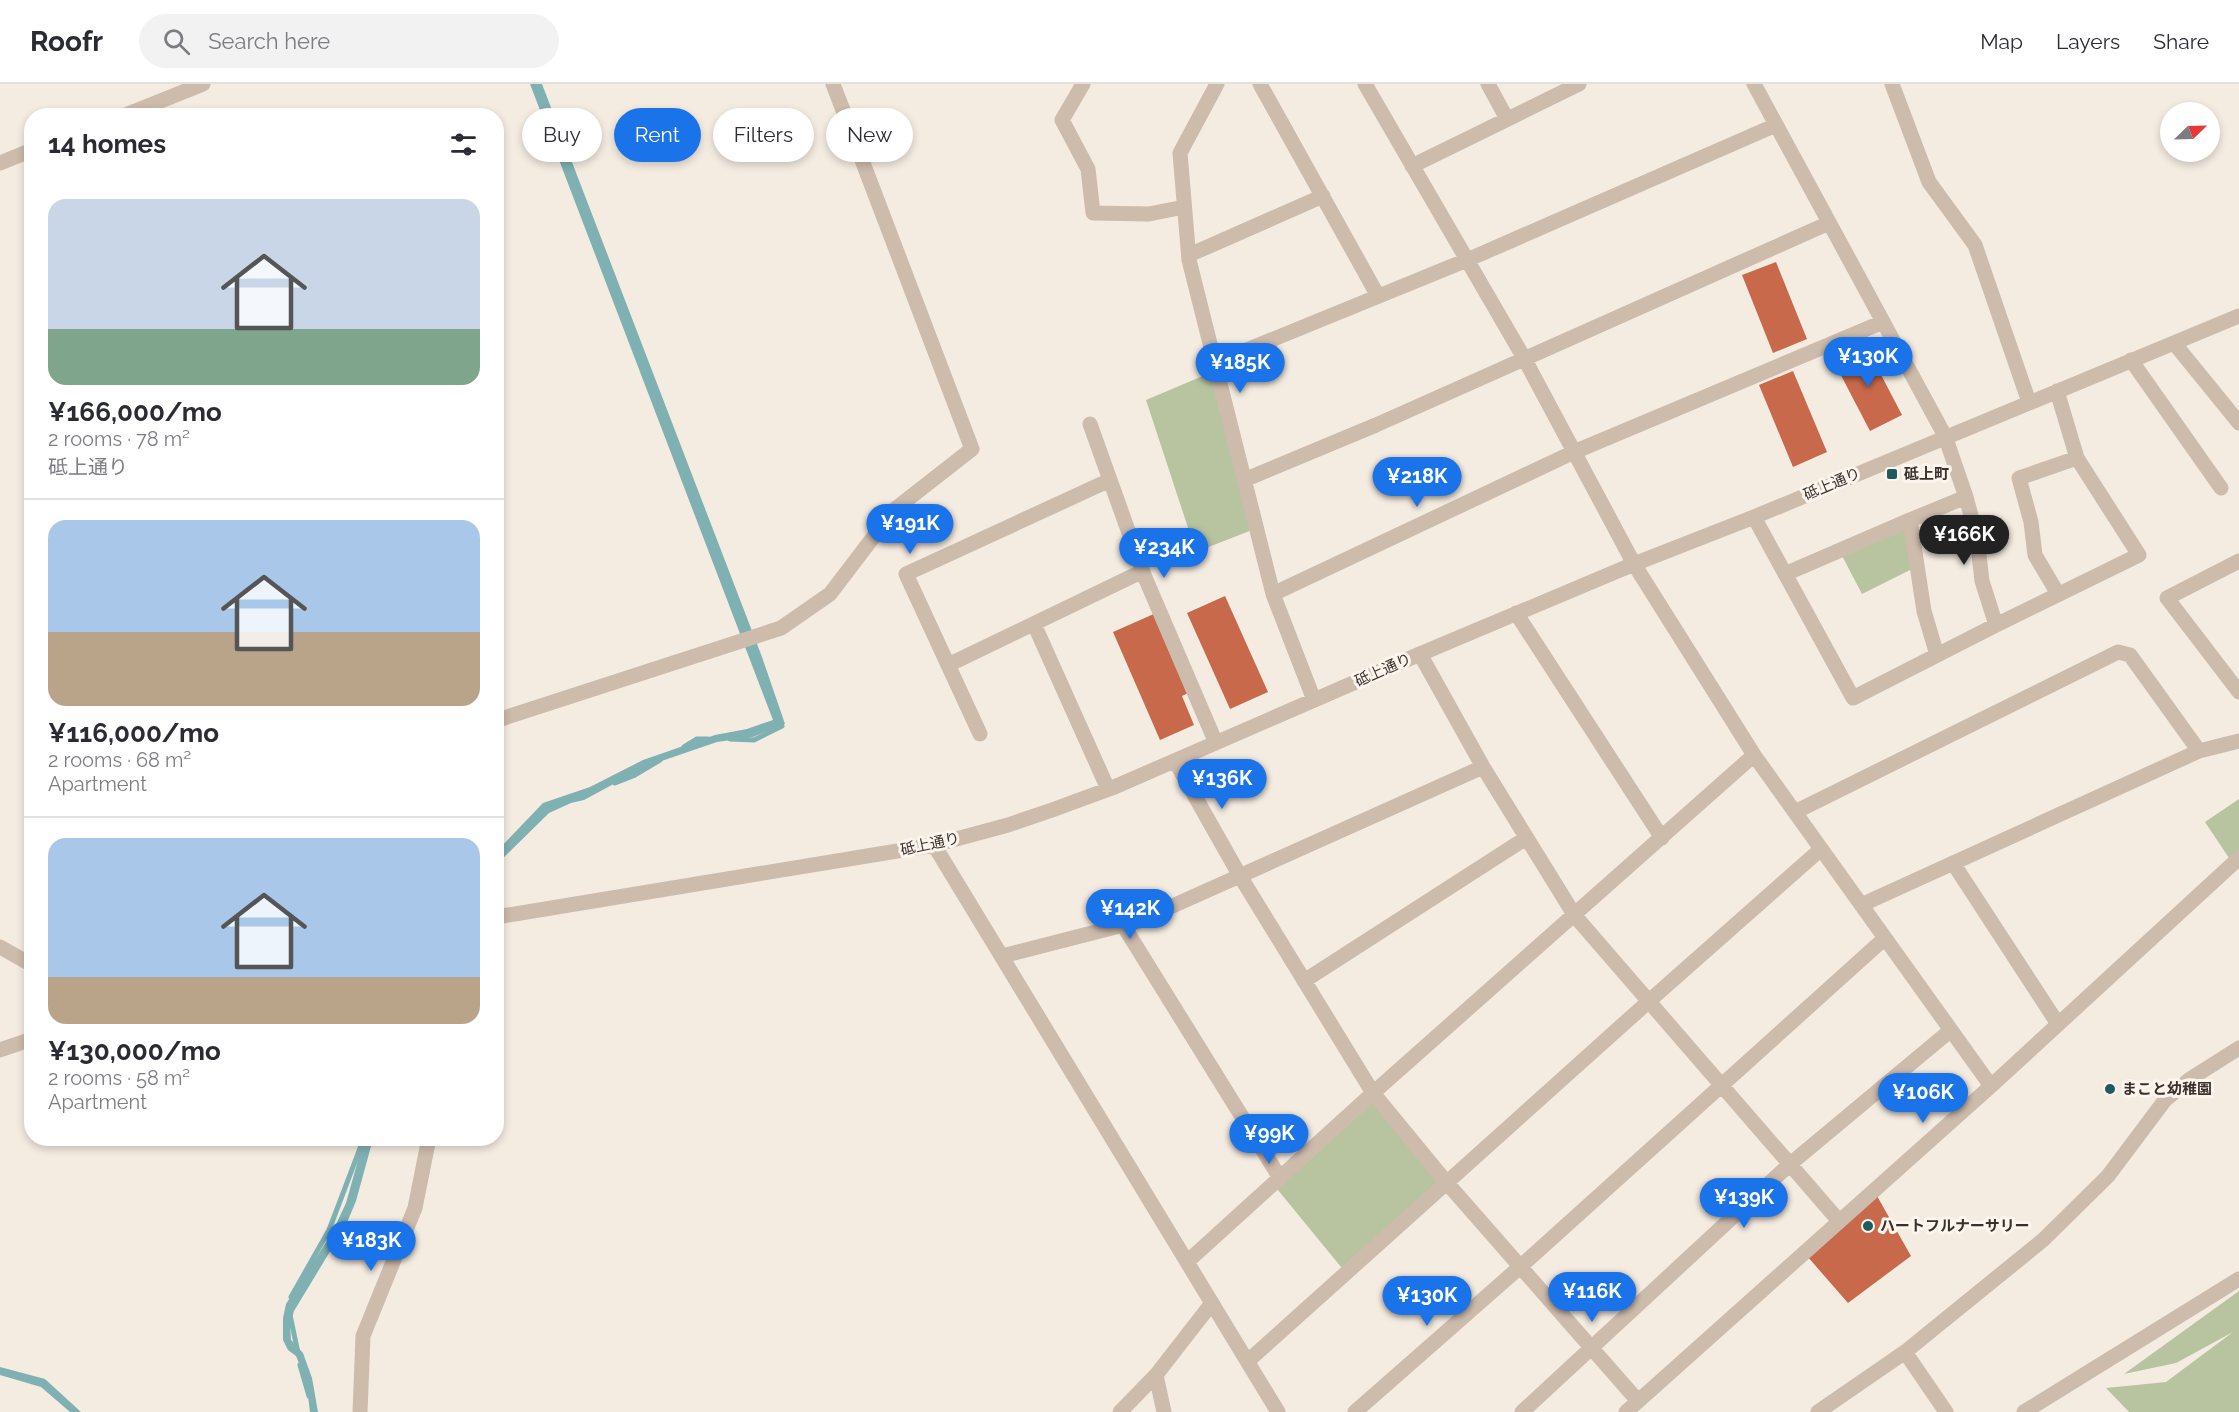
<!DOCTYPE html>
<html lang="en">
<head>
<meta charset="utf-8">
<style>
	:root { --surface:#fff; --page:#f2f2f3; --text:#2b2b33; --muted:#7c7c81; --line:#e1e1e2; --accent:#1a73e8 }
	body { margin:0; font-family:Raleway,"Noto Sans JP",sans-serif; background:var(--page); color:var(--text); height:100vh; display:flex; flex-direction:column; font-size:22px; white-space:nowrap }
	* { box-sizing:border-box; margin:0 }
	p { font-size:20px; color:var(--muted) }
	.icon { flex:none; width:33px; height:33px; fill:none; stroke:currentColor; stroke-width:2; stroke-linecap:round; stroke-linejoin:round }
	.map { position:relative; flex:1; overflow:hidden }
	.details { position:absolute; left:24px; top:24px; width:480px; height:1038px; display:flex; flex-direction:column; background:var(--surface); border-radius:24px; box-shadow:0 3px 9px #0003 }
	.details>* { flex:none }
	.guide { position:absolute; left:522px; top:24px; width:570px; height:54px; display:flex; gap:12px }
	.needle { width:39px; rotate:67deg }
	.fabs { position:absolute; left:2160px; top:18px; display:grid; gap:12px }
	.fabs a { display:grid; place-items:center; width:60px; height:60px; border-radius:50%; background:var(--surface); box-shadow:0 3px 9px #0003; font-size:30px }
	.price { position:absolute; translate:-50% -51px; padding:0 14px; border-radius:21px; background:var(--accent); color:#fff; font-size:20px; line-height:39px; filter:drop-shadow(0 2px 3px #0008) }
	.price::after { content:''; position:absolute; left:50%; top:36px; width:18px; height:14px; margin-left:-9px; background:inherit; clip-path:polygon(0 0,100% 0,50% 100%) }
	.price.selected { background:#222; color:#fff }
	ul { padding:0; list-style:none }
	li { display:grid; align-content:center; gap:12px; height:318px; padding:0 24px }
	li+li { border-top:2px solid var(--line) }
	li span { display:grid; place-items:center; height:186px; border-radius:18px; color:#555 }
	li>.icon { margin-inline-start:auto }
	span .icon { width:108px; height:108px; fill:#fffc; stroke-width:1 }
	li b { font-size:26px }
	h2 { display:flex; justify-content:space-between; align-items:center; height:72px; padding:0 24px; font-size:26px }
	.tag { padding:0 21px; border-radius:27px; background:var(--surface); box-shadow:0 3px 9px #0003; font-size:21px; line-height:54px }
	.tag.selected { background:var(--accent); color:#fff }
	header { display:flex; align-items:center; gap:36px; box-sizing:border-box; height:84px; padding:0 30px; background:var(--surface); border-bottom:2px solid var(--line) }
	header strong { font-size:28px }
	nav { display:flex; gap:33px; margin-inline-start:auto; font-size:21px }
	.search { width:420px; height:54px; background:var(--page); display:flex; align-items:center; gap:15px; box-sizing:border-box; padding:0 21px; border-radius:33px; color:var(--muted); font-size:22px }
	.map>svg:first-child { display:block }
</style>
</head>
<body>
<header>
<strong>Roofr</strong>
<div class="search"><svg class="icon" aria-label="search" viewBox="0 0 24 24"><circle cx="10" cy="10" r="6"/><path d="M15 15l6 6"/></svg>Search here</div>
<nav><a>Map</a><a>Layers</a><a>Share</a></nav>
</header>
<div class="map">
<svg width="2239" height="1328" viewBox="0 0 2239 1328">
	<rect width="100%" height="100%" fill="#f4ebe1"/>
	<path fill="#b8c4a0" d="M1217,286L1257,444L1196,468L1146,316Z
		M1898,441L1912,447L1918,482L1862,510L1839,466Z
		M2239,715V774L2233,780L2205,738Z
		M1373,1009L1447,1099L1346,1189L1273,1100Z
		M2239,1207V1328H2129L2106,1304L2166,1298L2233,1248L2176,1279L2124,1290Z"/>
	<path fill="#7fb0b2" d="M530,0H542L762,573L785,640L753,653L717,658L647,682L584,716L571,719L549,729L497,780V767L543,719L590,703L643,676L715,651L747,645L773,636Z
		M364,1055H373L356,1117L346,1141L294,1227L290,1241L291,1256L303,1269L312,1294L318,1328H310L306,1296L296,1272L288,1266L283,1256V1234L286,1220L332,1149L346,1119Z
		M0,1283L45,1295L81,1328H70L41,1303L0,1291Z"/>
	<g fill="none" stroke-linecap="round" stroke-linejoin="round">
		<path stroke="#7fb0b2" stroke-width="5" d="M730,655L754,656L782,642L779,635
			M684,663L697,655H708
			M615,699L633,692L660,676
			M291,1213L329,1146L364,1054
			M290,1231L298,1269
			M300,1281L309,1312"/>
	</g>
	<path fill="#c8694b" d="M1776,178L1807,255L1773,269L1742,191Z
		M1865,260L1902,331L1870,347L1833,276Z
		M1793,287L1827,368L1793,383L1759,301Z
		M1225,512L1268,608L1230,625L1187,529Z
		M1156,529L1190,608L1182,612L1194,641L1160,656L1113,548Z
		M1877,1112L1911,1172L1848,1219L1807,1172Z"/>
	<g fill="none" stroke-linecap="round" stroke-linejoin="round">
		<path stroke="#cdbbac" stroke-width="15" d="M1083,0L1062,36L1088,85L1093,129L1149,130L1184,123
			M1217,0L1180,69L1189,176L1273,510L1314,616
			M1260,0L1378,212
			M1365,0L1524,274L1634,480L1754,671L1991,1002
			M1488,0L1507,35
			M1754,0L1945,352L1966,413L1977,454L1982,497L1996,541
			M1892,0L1929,98L1975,161L2029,318
			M123,32L203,0
			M0,79L32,66
			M1412,82L1579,0
			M1189,171L1323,112
			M2174,259L2239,339
			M2131,276L2221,404
			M1215,279L1467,176L1776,41
			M1090,340L1144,491L1216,659
			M1244,396L1376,341L1829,139
			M1754,433L1853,614L1996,541L2139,471L2077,374L2057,307
			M1910,436L1966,413
			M2239,477L2167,514L2239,608
			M1785,490L1910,436L1924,527L1937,571
			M1273,510L1574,368L1883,238
			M2058,510L2035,471L2031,438L2019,394L2077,374
			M1516,529L1662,754
			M1034,540L1108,705
			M1420,570L1483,683L1575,832L1839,1137
			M948,581L1143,487
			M496,630L501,635L781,544L830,510L894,426L972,365L833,0
			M980,650L906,490L1110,396
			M1175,677L1240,792L1373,1009L1447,1099L1638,1317
			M1795,728L2118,568L2130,571L2199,667
			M934,761L1278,1328
			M1953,779L2058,940
			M1861,821L2199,667L2239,657
			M496,833L934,761L1008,741L1052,726L1112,704L1420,570L1634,480L1754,433L2239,232
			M1123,841L1280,1094
			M0,863L32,881
			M1002,872L1139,837L1483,683
			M1304,897L1526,754
			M0,966L32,955
			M1187,1178L1373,1009L1754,671
			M1905,1268L1946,1328
			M1248,1277L1648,918L1821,765
			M1156,1291L1164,1328
			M360,1328L363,1252L415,1124L429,1054
			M1120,1328L1156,1291L1212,1219
			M1355,1328L1521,1182L1885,854
			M1522,1328L1789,1081L1951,946
			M1626,1328L1991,1002L2239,774
			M1818,1328L1905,1268L2043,1156L2108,1092L2165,1016L2190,995L2239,964
			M2024,1328L2239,1195"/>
	</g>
	<g fill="#1f5a5e" stroke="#fbf5ee" stroke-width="2">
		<rect x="1886" y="384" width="12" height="12" rx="3"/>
		<circle cx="2110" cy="1005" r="6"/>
		<circle cx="1868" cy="1142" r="6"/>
	</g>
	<g text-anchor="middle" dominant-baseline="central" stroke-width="6" stroke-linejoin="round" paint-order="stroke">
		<g font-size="15" font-weight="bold" fill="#3b302b" stroke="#fbf5ee" text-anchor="start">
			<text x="1904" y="390">砥上町</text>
			<text x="2122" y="1005">まこと幼稚園</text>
			<text x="1880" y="1142">ハートフルナーサリー</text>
		</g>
		<g font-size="15" fill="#3b302b" stroke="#fbf5ee">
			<text transform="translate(1832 400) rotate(-23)">砥上通り</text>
			<text transform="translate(1383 586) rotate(-24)">砥上通り</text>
			<text transform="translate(930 760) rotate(-12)">砥上通り</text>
		</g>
	</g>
</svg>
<div class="fabs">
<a><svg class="needle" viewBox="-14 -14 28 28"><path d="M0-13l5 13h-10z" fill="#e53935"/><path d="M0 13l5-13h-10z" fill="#7c7c81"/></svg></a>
</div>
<b class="price" style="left:1868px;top:304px">¥130K</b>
<b class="price" style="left:1240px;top:310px">¥185K</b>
<b class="price" style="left:1417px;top:424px">¥218K</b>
<b class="price" style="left:910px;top:471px">¥191K</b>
<b class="price selected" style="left:1964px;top:482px">¥166K</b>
<b class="price" style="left:1164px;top:495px">¥234K</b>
<b class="price" style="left:1222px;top:726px">¥136K</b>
<b class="price" style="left:1130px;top:856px">¥142K</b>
<b class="price" style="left:1923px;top:1040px">¥106K</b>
<b class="price" style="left:1269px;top:1081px">¥99K</b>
<b class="price" style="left:1744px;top:1145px">¥139K</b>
<b class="price" style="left:371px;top:1188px">¥183K</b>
<b class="price" style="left:1592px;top:1239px">¥116K</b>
<b class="price" style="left:1427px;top:1243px">¥130K</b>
<div class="guide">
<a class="tag">Buy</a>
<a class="tag selected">Rent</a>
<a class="tag">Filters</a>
<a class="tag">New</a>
</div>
<section class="details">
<h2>14 homes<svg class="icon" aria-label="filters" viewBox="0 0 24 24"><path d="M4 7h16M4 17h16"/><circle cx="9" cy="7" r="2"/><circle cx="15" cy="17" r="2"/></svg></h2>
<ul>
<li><span style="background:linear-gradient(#c9d6e8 70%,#7fa58c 0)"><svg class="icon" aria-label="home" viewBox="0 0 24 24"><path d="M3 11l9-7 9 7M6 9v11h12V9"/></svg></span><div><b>¥166,000/mo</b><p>2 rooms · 78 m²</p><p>砥上通り</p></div></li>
<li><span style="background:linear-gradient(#a9c7e8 60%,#b9a48a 0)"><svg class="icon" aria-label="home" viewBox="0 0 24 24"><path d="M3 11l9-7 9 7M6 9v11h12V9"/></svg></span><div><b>¥116,000/mo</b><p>2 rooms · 68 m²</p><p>Apartment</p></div></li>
<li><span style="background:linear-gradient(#a9c7e8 75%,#b9a48a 0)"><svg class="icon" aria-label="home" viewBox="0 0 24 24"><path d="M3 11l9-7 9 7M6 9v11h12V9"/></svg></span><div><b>¥130,000/mo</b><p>2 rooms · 58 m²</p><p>Apartment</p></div></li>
</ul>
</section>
</div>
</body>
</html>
